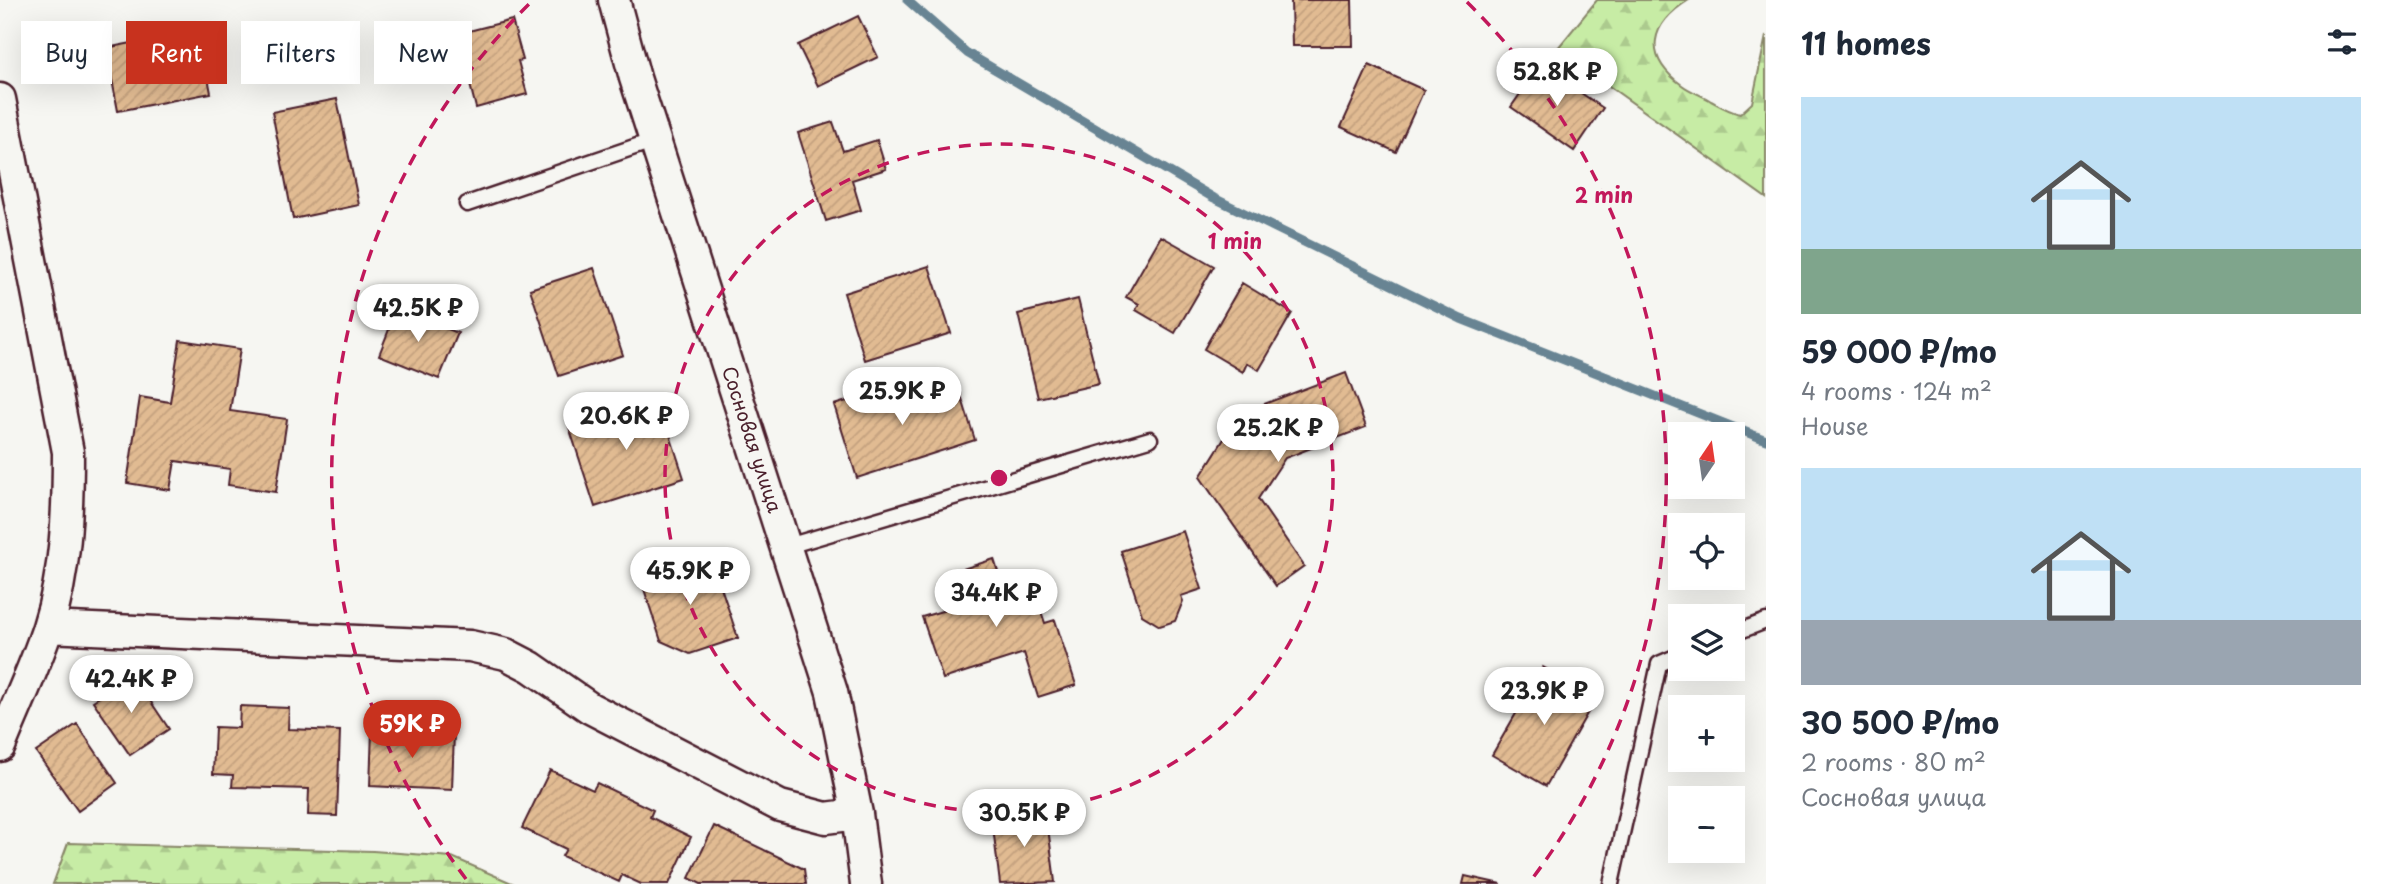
<!DOCTYPE html>
<html lang="en">
<head>
<meta charset="utf-8">
<style>
	:root { --surface:#fff; --page:#f6f6f7; --text:#1f2937; --muted:#747a83; --accent:#c8321e }
	body { margin:0; font-family:"Playpen Sans",sans-serif; background:var(--page); color:var(--text); height:100vh; display:flex; flex-direction:column; font-size:26px; white-space:nowrap }
	* { box-sizing:border-box; margin:0 }
	p { font-size:23px; color:var(--muted) }
	.icon { flex:none; width:38px; height:38px; fill:none; stroke:currentColor; stroke-width:2; stroke-linecap:round; stroke-linejoin:round }
	.map { position:relative; flex:1; overflow:hidden }
	.details { display:flex; flex-direction:column; background:var(--surface); width:630px }
	.details>* { flex:none }
	.top-card { position:absolute; left:21px; top:21px; width:665px; height:63px; display:flex; gap:14px }
	.needle { width:46px; rotate:13deg }
	.fabs { position:absolute; left:1668px; top:422px; display:grid; gap:14px }
	.fabs a { display:grid; place-items:center; width:77px; height:77px; border-radius:0px; background:var(--surface); box-shadow:0 7px 28px #0002; font-size:35px }
	.price { position:absolute; translate:-50% -60px; padding:0 16px; border-radius:24px; background:#fff; color:#222; font-size:23px; line-height:46px; filter:drop-shadow(0 2px 4px #0008) }
	.price::after { content:''; position:absolute; left:50%; top:42px; width:21px; height:16px; margin-left:-10px; background:inherit; clip-path:polygon(0 0,100% 0,50% 100%) }
	.price.selected { background:var(--accent); color:#fff }
	ul { padding:0; list-style:none }
	li { display:grid; align-content:center; gap:14px; height:371px; padding:0 35px }
	li span { display:grid; place-items:center; height:217px; border-radius:0px; color:#555 }
	li>.icon { margin-inline-start:auto }
	span .icon { width:126px; height:126px; fill:#fffc; stroke-width:1 }
	li b { font-size:30px }
	h2 { display:flex; justify-content:space-between; align-items:center; height:84px; padding:0 35px; font-size:30px }
	.tag { padding:0 24px; border-radius:0px; background:var(--surface); box-shadow:0 7px 28px #0002; font-size:24px; line-height:63px }
	.tag.selected { background:var(--accent); color:#fff }
	main { display:flex; flex:1; min-height:0 }
	.map>svg:first-child { display:block }
</style>
</head>
<body>
<main>
<div class="map">
<svg width="1766" height="884" viewBox="0 0 1766 884">
	<defs>
		<pattern id="forest-firs" width="22" height="20" patternUnits="userSpaceOnUse" patternTransform="scale(1.75)"><rect width="22" height="20" fill="#c7eca5"/><path d="M5 1l3.5 6h-7zM16 11l3.5 6h-7z" fill="#acca8e"/></pattern>
		<pattern id="building-hatch" width="6" height="6" patternUnits="userSpaceOnUse" patternTransform="scale(1.75)"><rect width="6" height="6" fill="#e1bb92"/><path d="M-1 1l2-2M0 6l6-6M5 7l2-2" fill="none" stroke="#c3a07e"/></pattern>
	</defs>
	<rect width="100%" height="100%" fill="#f6f6f2"/>
	<filter id="ink" filterUnits="userSpaceOnUse"><feTurbulence type="fractalNoise" baseFrequency=".0143" numOctaves="2"/><feDisplacementMap in="SourceGraphic" scale="14" xChannelSelector="R" yChannelSelector="G"/><feConvolveMatrix kernelMatrix="1 2 1 2 8 2 1 2 1" color-interpolation-filters="sRGB"/></filter>
	<g filter="url(#ink)">
		<path fill="url(#forest-firs)" stroke="#888668" stroke-width="2" d="M1597,0H1689C1650,24 1642,56 1682,85C1691,92 1702,95 1711,101C1722,107 1728,111 1740,114L1752,103L1766,36V198L1557,49Z
			M68,843L373,851L452,857L514,884H53Z"/>
		<g fill="none" stroke-linecap="round" stroke-linejoin="round">
			<path stroke="#678493" stroke-width="9" d="M907,0L967,53L1214,198L1461,319L1766,440"/>
		</g>
		<path fill="url(#building-hatch)" stroke="#4a1f2b" stroke-width="2" d="M1291,0H1352L1353,46H1292Z
			M858,16L878,57L818,86L798,45Z
			M512,20L523,60L518,61L527,94L476,108L457,34Z
			M199,30L211,93L118,111L106,48Z
			M1369,65L1424,90L1396,152L1341,127Z
			M1540,65L1603,108L1574,151L1511,107Z
			M337,99L359,205L293,219L272,112Z
			M833,122L843,151L877,140L886,169L852,180L861,210L826,221L798,133Z
			M1161,236L1214,266L1175,333L1136,310L1139,304L1126,297Z
			M929,266L951,333L865,360L844,293Z
			M594,268L623,355L559,376L530,289Z
			M1242,283L1292,313L1259,370L1247,363L1243,372L1204,349Z
			M1078,299L1099,384L1038,398L1018,314Z
			M397,309L458,333L439,379L379,355Z
			M180,340L240,349L230,411L287,419L276,492L228,485L230,469L175,461L170,490L127,483L140,397L170,402Z
			M1346,373L1366,427L1285,458L1258,499L1304,566L1276,586L1200,477L1229,431L1251,445L1269,416L1264,404Z
			M935,375L942,395L959,389L975,440L857,478L834,405L886,389L893,410L920,402L914,382Z
			M658,398L684,478L595,507L569,427Z
			M1183,531L1202,589L1181,596L1183,601L1175,621L1160,626L1142,615L1121,551Z
			M711,557L738,638L690,654L661,641L641,580Z
			M994,559L1004,591L1031,582L1045,623L1055,620L1076,685L1038,697L1024,653L943,679L922,617L952,608L941,576Z
			M1543,667L1596,698L1546,786L1492,755Z
			M133,675L169,729L130,755L93,701Z
			M240,706L289,708L288,729L340,731L337,816L308,815L309,789L232,787L233,775L213,774L215,727L239,728Z
			M77,724L117,783L78,811L36,752Z
			M372,730L454,733L452,790L370,786Z
			M550,770L593,790L597,783L653,810L650,817L691,837L669,884H641L622,875L619,882L562,856L566,849L522,828Z
			M1046,812L1055,882L1000,884L992,819Z
			M714,826L804,869L806,884H701L689,878Z
			M1465,876L1501,884H1463Z"/>
		<g fill="none" stroke-linecap="round" stroke-linejoin="round">
			<defs>
				<path id="lane" d="M467,204L655,140
					M788,546L1150,439
					M1732,634L1766,621
					M1611,884L1659,664L1680,655"/>
				<path id="street" d="M614,0L635,78L832,692L857,814L866,884
					M0,99L68,452C68,511 66,571 48,627C35,667 16,706 0,746
					M48,627L470,646L506,654L531,667L590,708L780,806L826,818L857,814"/>
			</defs>
			<use href="#lane" stroke="#4a1f2b" stroke-width="19"/>
			<use href="#street" stroke="#4a1f2b" stroke-width="35"/>
			<use href="#lane" stroke="#f6f6f2" stroke-width="14"/>
			<use href="#street" stroke="#f6f6f2" stroke-width="30"/>
		</g>
	</g>
	<g fill="none" stroke="#c2185b" stroke-width="3.5" stroke-dasharray="12 9">
		<circle cx="999" cy="478" r="334"/>
		<path d="M466 879A667 667 0 0 1 531 2M1467 2A667 667 0 0 1 1532 879"/>
	</g>
	<g text-anchor="middle" dominant-baseline="central" stroke-width="6" stroke-linejoin="round" paint-order="stroke">
		<g font-size="19" fill="#4a1f2b" stroke="#f6f6f2">
			<text transform="translate(753 439) rotate(72)">Сосновая улица</text>
		</g>
	</g>
	<circle cx="999" cy="478" r="10" fill="#c2185b" stroke="#f6f6f2" stroke-width="3.5"/>
	<g font-size="21" text-anchor="middle" font-weight="bold" fill="#c2185b" stroke="#f6f6f2" stroke-width="6" stroke-linejoin="round" paint-order="stroke">
		<text x="1604" y="203">2 min</text>
		<text x="1235" y="249">1 min</text>
	</g>
</svg>
<div class="fabs">
<a><svg class="needle" viewBox="-14 -14 28 28"><path d="M0-13l5 13h-10z" fill="#e53935"/><path d="M0 13l5-13h-10z" fill="#747a83"/></svg></a>
<a><svg class="icon" aria-label="locate" viewBox="0 0 24 24"><circle cx="12" cy="12" r="6"/><path d="M12 2v4M12 18v4M2 12h4M18 12h4"/></svg></a>
<a><svg class="icon" aria-label="layers" viewBox="0 0 24 24"><path d="M12 4l9 5-9 5-9-5zM3 14l9 5 9-5"/></svg></a>
<a>+</a>
<a>−</a>
</div>
<b class="price" style="left:1557px;top:108px">52.8K ₽</b>
<b class="price" style="left:418px;top:344px">42.5K ₽</b>
<b class="price" style="left:902px;top:427px">25.9K ₽</b>
<b class="price" style="left:626px;top:452px">20.6K ₽</b>
<b class="price" style="left:1278px;top:464px">25.2K ₽</b>
<b class="price" style="left:690px;top:607px">45.9K ₽</b>
<b class="price" style="left:996px;top:629px">34.4K ₽</b>
<b class="price" style="left:131px;top:715px">42.4K ₽</b>
<b class="price" style="left:1544px;top:727px">23.9K ₽</b>
<b class="price selected" style="left:412px;top:760px">59K ₽</b>
<b class="price" style="left:1024px;top:849px">30.5K ₽</b>
<div class="top-card">
<a class="tag">Buy</a>
<a class="tag selected">Rent</a>
<a class="tag">Filters</a>
<a class="tag">New</a>
</div>
</div>
<section class="details">
<h2>11 homes<svg class="icon" aria-label="filters" viewBox="0 0 24 24"><path d="M4 7h16M4 17h16"/><circle cx="9" cy="7" r="2"/><circle cx="15" cy="17" r="2"/></svg></h2>
<ul>
<li><span style="background:linear-gradient(#bfe0f5 70%,#7fa58c 0)"><svg class="icon" aria-label="home" viewBox="0 0 24 24"><path d="M3 11l9-7 9 7M6 9v11h12V9"/></svg></span><div><b>59 000 ₽/mo</b><p>4 rooms · 124 m²</p><p>House</p></div></li>
<li><span style="background:linear-gradient(#bfe0f5 70%,#9aa5b1 0)"><svg class="icon" aria-label="home" viewBox="0 0 24 24"><path d="M3 11l9-7 9 7M6 9v11h12V9"/></svg></span><div><b>30 500 ₽/mo</b><p>2 rooms · 80 m²</p><p>Сосновая улица</p></div></li>
</ul>
</section>
</main>
</body>
</html>
